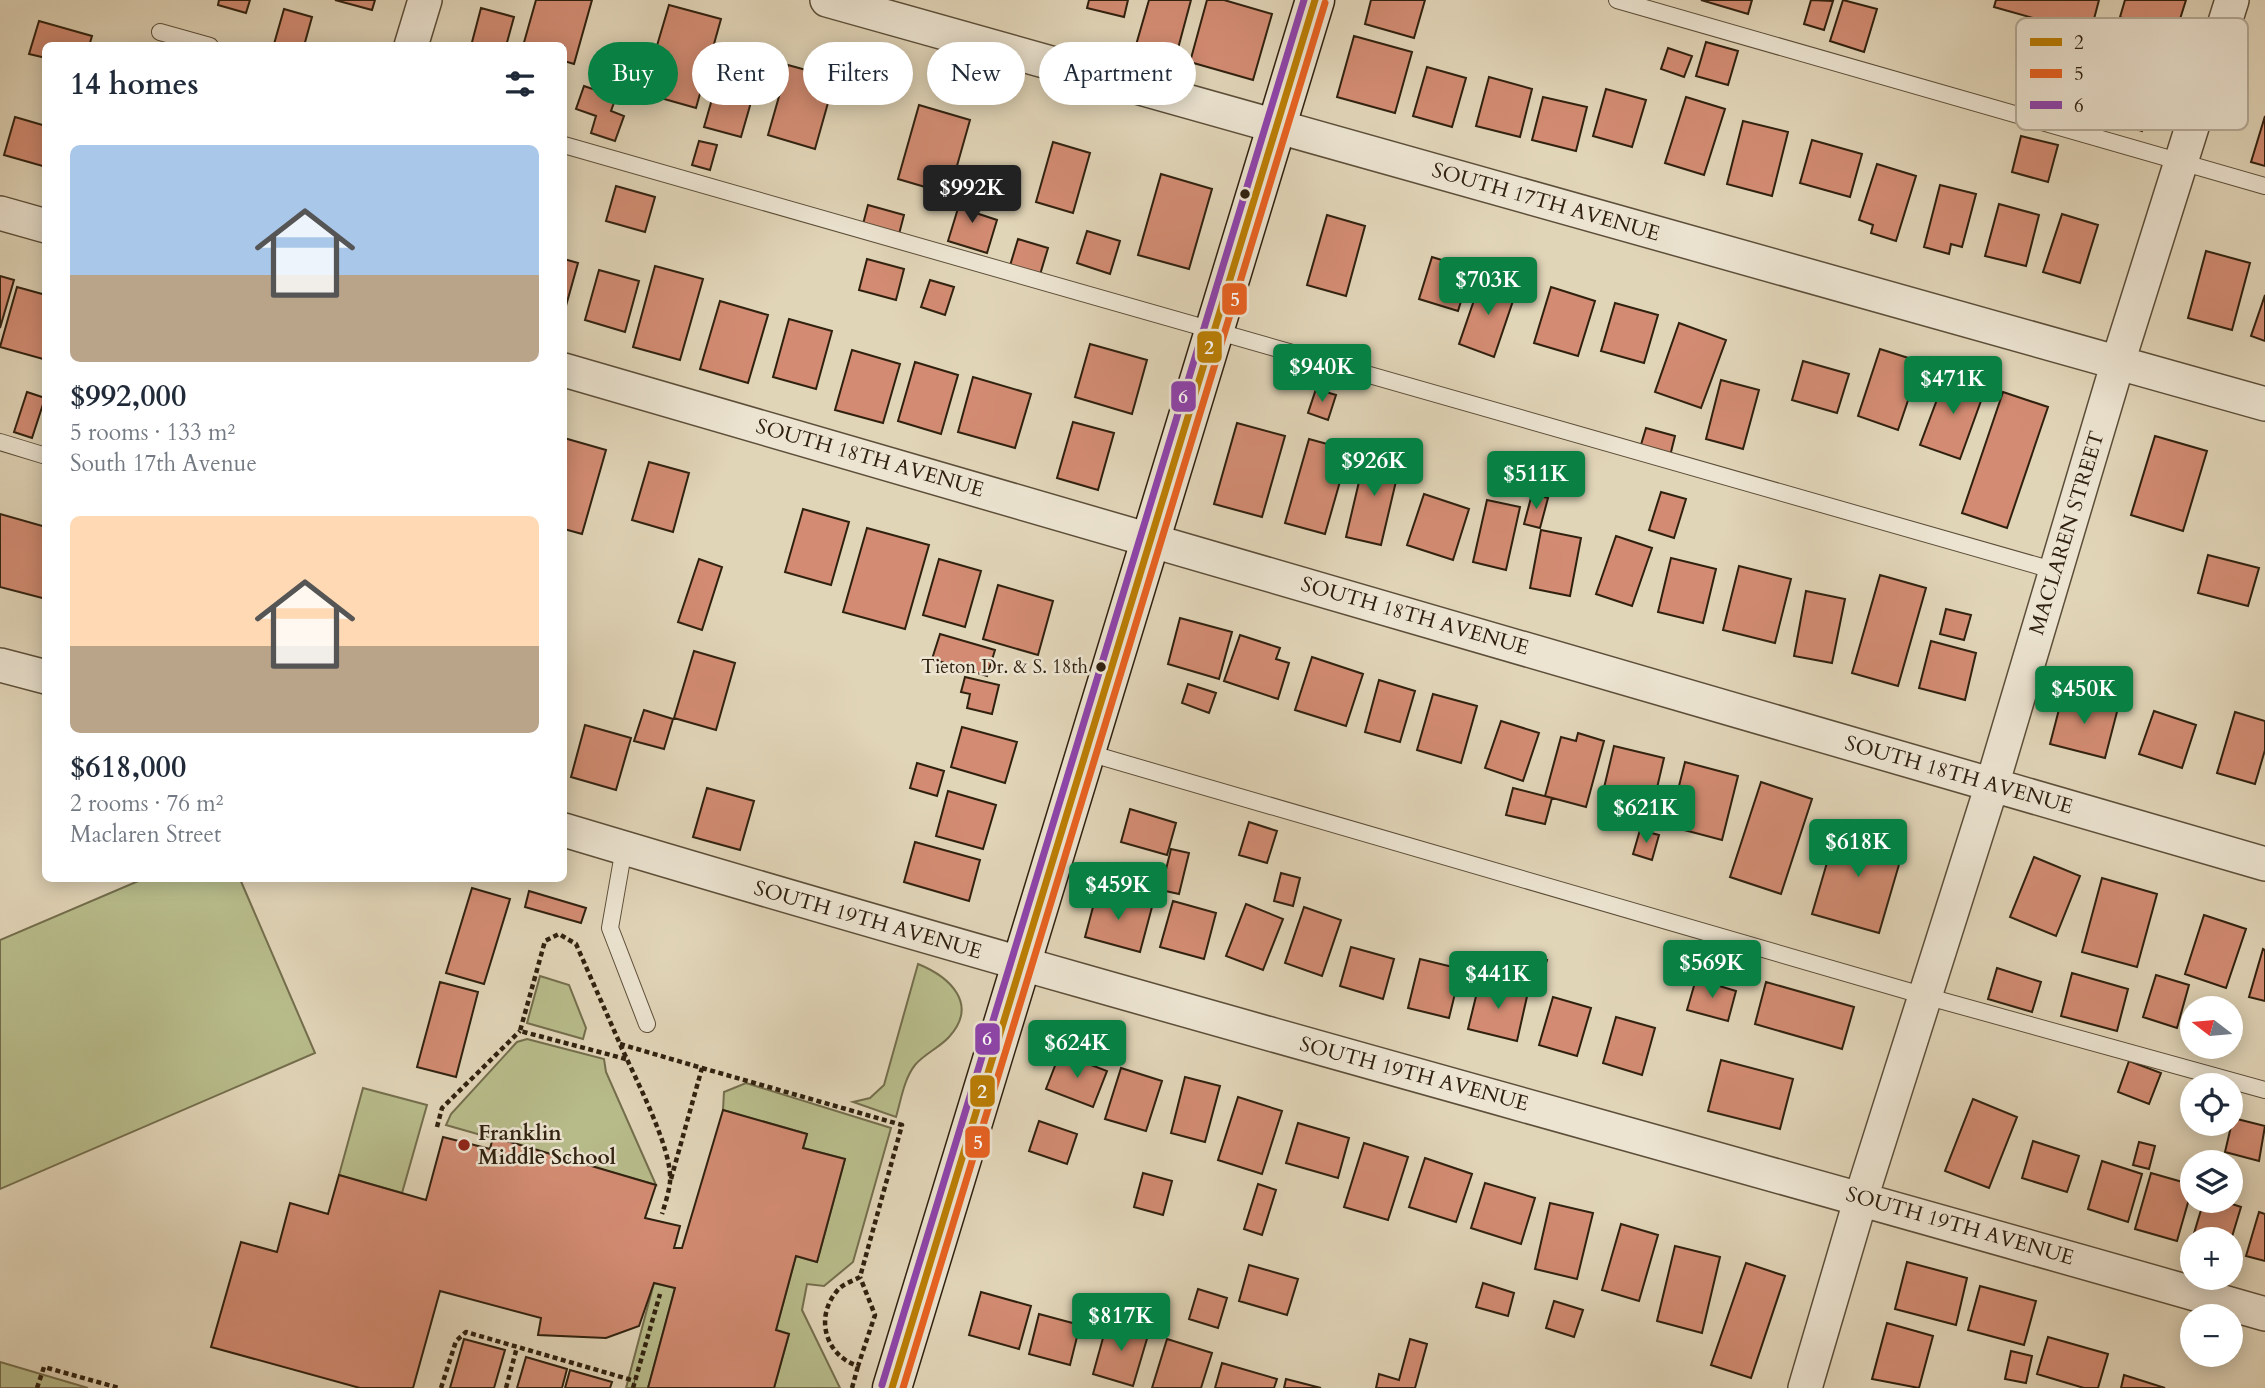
<!DOCTYPE html>
<html lang="en">
<head>
<meta charset="utf-8">
<style>
	:root { --surface:#fff; --page:#f6f6f7; --text:#1f2937; --muted:#747a83; --accent:#0b8043 }
	body { margin:0; font-family:Cardo,serif; background:var(--page); color:var(--text); height:100vh; display:flex; flex-direction:column; font-size:26px; white-space:nowrap }
	* { box-sizing:border-box; margin:0 }
	p { font-size:23px; color:var(--muted) }
	.icon { flex:none; width:38px; height:38px; fill:none; stroke:currentColor; stroke-width:2; stroke-linecap:round; stroke-linejoin:round }
	.map { position:relative; flex:1; overflow:hidden }
	.drawer { position:absolute; left:42px; top:42px; width:525px; height:840px; display:flex; flex-direction:column; background:var(--surface); border-radius:10px; box-shadow:0 4px 18px #0003 }
	.drawer>* { flex:none }
	.banner { position:absolute; left:588px; top:42px; width:665px; height:63px; display:flex; gap:14px }
	.needle { width:46px; rotate:286deg }
	.fabs { position:absolute; left:2180px; top:996px; display:grid; gap:14px }
	.fabs a { display:grid; place-items:center; width:63px; height:63px; border-radius:50%; background:var(--surface); box-shadow:0 4px 18px #0003; font-size:35px }
	.price { position:absolute; translate:-50% -60px; padding:0 16px; border-radius:7px; background:var(--accent); color:#fff; font-size:23px; line-height:46px; filter:drop-shadow(0 2px 4px #0008) }
	.price::after { content:''; position:absolute; left:50%; top:42px; width:21px; height:16px; margin-left:-10px; background:inherit; clip-path:polygon(0 0,100% 0,50% 100%) }
	.price.active { background:#222; color:#fff }
	ul { padding:0; list-style:none }
	li { display:grid; align-content:center; gap:14px; height:371px; padding:0 28px }
	li span { display:grid; place-items:center; height:217px; border-radius:10px; color:#555 }
	li>.icon { margin-inline-start:auto }
	span .icon { width:126px; height:126px; fill:#fffc; stroke-width:1 }
	li b { font-size:30px }
	h2 { display:flex; justify-content:space-between; align-items:center; height:84px; padding:0 28px; font-size:30px }
	.pill { padding:0 24px; border-radius:32px; background:var(--surface); box-shadow:0 4px 18px #0003; font-size:24px; line-height:63px }
	.pill.active { background:var(--accent); color:#fff }
	.map>svg:first-child { display:block }
</style>
</head>
<body>
<div class="map">
<svg width="2265" height="1388" viewBox="0 0 2265 1388">
	<rect width="100%" height="100%" fill="#e1d5b8"/>
	<filter id="stains"><feTurbulence type="fractalNoise" baseFrequency=".00286" numOctaves="4"/><feColorMatrix values="0 0 0 0 .2 0 0 0 0 .09 0 0 0 0 .02 0 0 0 .5 -.17"/></filter>
	<radialGradient id="worn" r=".72"><stop offset=".6" stop-color="#630" stop-opacity="0"/><stop offset="1" stop-color="#630" stop-opacity=".3"/></radialGradient>
	<path fill="#b8bc8b" stroke="#746e4d" stroke-width="2" d="M143,879H240L315,1053L0,1189V940Z
		M918,964C950,977 979,1004 949,1037C939,1048 924,1054 915,1065C904,1079 901,1100 896,1117L853,1102L870,1098L884,1085Z
		M540,976L569,985L586,1028L583,1039L527,1023Z
		M527,1039L604,1059L606,1072L656,1185L446,1125L451,1114L517,1042Z
		M746,1083L891,1128L853,1262L824,1286L807,1284L802,1310L840,1388H774L789,1334L776,1330L796,1256L817,1262L845,1159L803,1148L807,1134L723,1110L724,1092Z
		M363,1088L427,1105L402,1193L339,1175Z
		M654,1283L675,1288L648,1388H626Z
		M0,1362L88,1388H0Z"/>
	<path fill="#d38c73" stroke="#30210f" stroke-width="2" d="M219,0H250L246,13L218,5Z
		M335,0H375L372,10Z
		M536,0H592L574,64L564,61V46H523Z
		M1089,0H1128L1124,17L1087,8Z
		M1149,0H1191L1176,56L1136,45Z
		M1207,0H1224L1272,14L1253,80L1190,62Z
		M1371,0H1425L1414,38L1365,24Z
		M1701,0H1752L1748,14Z
		M1811,0L1833,1L1824,30L1804,24Z
		M1843,0L1877,9L1864,52L1830,41Z
		M1996,0H2099L2090,34L1994,7Z
		M2125,0H2186L2175,35L2120,17Z
		M669,5L721,19L696,108L643,93Z
		M481,8L514,17L506,46H471Z
		M284,9L312,17L304,46L274,44Z
		M39,21L92,36L89,46H46V58L29,54Z
		M1354,36L1412,52L1395,113L1337,97Z
		M1706,42L1738,51L1728,85L1696,76Z
		M1668,48L1692,56L1684,77L1661,69Z
		M725,54L762,64L741,137L704,127Z
		M788,65L835,78L815,149L768,135Z
		M1427,67L1466,78L1452,127L1413,116Z
		M2096,74L2154,92L2142,131L2084,113Z
		M1489,77L1532,89L1520,137L1476,126Z
		M584,86L616,97L611,111L624,116L615,141L591,133L596,116L576,109Z
		M1606,89L1646,100L1632,147L1593,136Z
		M1543,97L1587,107L1576,151L1532,140Z
		M1686,97L1725,109L1704,175L1665,163Z
		M919,105L970,120L949,194L898,179Z
		M2265,116V166L2251,162Z
		M15,117L46,126V167L4,155Z
		M1743,121L1788,132L1772,196L1727,184Z
		M2021,136L2058,145L2048,182L2012,172Z
		M1812,140L1862,154L1850,197L1800,183Z
		M699,141L717,145L710,170L692,165Z
		M1053,142L1090,153L1073,213L1036,202Z
		M1877,164L1916,176L1896,241L1871,233L1873,225L1859,220Z
		M1161,174L1212,189L1189,269L1138,255Z
		M1940,185L1976,194L1962,247L1951,244L1949,254L1924,247Z
		M616,186L655,197L645,232L606,221Z
		M963,192L981,198L976,213L997,220L987,253L948,241Z
		M1999,204L2039,215L2026,266L1985,256Z
		M868,205L904,215L898,238L862,228Z
		M2062,214L2098,225L2080,283L2043,272Z
		M1327,215L1365,226L1346,296L1307,285Z
		M1087,231L1120,241L1110,274L1077,263Z
		M1018,239L1048,248L1039,278L1009,269Z
		M2206,251L2250,263L2232,330L2188,318Z
		M1432,257L1471,269L1458,311L1419,299Z
		M564,259L578,263L564,313Z
		M867,259L904,269L896,300L859,290Z
		M655,266L703,279L680,360L633,347Z
		M599,270L639,281L625,332L585,320Z
		M0,276L14,280L0,328Z
		M1482,277L1517,289L1494,357L1459,344Z
		M930,280L954,287L945,315L921,307Z
		M17,287L46,295L43,359L0,347Z
		M1551,287L1595,301L1578,356L1534,343Z
		M2265,295V341L2251,336Z
		M720,301L768,315L748,383L700,369Z
		M1615,303L1658,315L1644,363L1601,351Z
		M789,319L832,331L816,389L773,377Z
		M1679,323L1726,340L1701,408L1655,392Z
		M1090,344L1147,360L1132,414L1075,397Z
		M1880,349L1921,362L1898,430L1858,416Z
		M852,350L900,364L883,423L835,410Z
		M1803,361L1849,374L1837,413L1792,400Z
		M915,362L958,375L941,434L898,421Z
		M1947,373L1986,387L1960,459L1920,445Z
		M973,377L1031,394L1015,448L958,432Z
		M1721,380L1759,390L1743,449L1706,439Z
		M1316,389L1336,395L1328,420L1308,413Z
		M27,392L45,398L32,438L14,432Z
		M2003,392L2048,407L2007,528L1962,513Z
		M1073,422L1114,433L1098,490L1057,478Z
		M1237,423L1285,436L1262,517L1214,504Z
		M1646,428L1675,436L1670,456L1640,448Z
		M2155,436L2207,451L2183,531L2131,515Z
		M564,438L606,450L582,534L564,529Z
		M1309,439L1349,450L1325,534L1285,523Z
		M1366,452L1401,460L1381,545L1346,537Z
		M649,462L689,473L673,532L632,520Z
		M1661,492L1686,499L1674,538L1649,530Z
		M1424,494L1469,509L1453,560L1407,545Z
		M1532,494L1548,498L1540,528L1524,524Z
		M1487,500L1520,507L1506,570L1473,562Z
		M803,509L849,522L831,585L785,572Z
		M0,514L46,527V599L0,587Z
		M867,528L929,545L905,629L843,612Z
		M1541,530L1581,538L1570,596L1530,588Z
		M1616,536L1652,548L1632,606L1596,594Z
		M2208,555L2259,568L2248,606L2198,593Z
		M1671,558L1716,569L1703,623L1658,612Z
		M699,559L722,567L702,630L678,622Z
		M939,559L981,571L965,627L923,615Z
		M1739,566L1791,579L1775,643L1723,630Z
		M1880,575L1926,588L1898,686L1852,673Z
		M998,585L1053,601L1038,655L983,639Z
		M1806,591L1845,599L1832,663L1794,656Z
		M1946,609L1971,615L1964,640L1940,634Z
		M1180,618L1232,632L1219,679L1168,664Z
		M940,634L995,650L987,676L932,659Z
		M1240,635L1280,648L1276,659L1289,663L1278,699L1224,681Z
		M1931,641L1976,653L1965,700L1919,688Z
		M694,651L735,663L716,730L674,718Z
		M1312,657L1363,674L1346,726L1295,710Z
		M965,677L999,685L992,714L967,708L970,694L961,692Z
		M1379,680L1415,691L1400,742L1365,732Z
		M1188,684L1216,693L1209,713L1182,703Z
		M1433,694L1477,706L1461,763L1417,750Z
		M2063,694L2118,708L2105,758L2050,744Z
		M644,710L673,719L664,749L634,741Z
		M2154,711L2196,725L2182,768L2139,754Z
		M2235,712L2265,721V750L2255,784L2217,773Z
		M1501,721L1539,733L1523,781L1485,768Z
		M585,725L631,738L616,790L571,777Z
		M962,727L1017,742L1005,783L951,767Z
		M1578,733L1604,741L1586,807L1545,796L1561,737L1576,741Z
		M1614,746L1664,758L1653,805L1603,792Z
		M1685,762L1738,776L1722,840L1669,826Z
		M917,763L944,771L937,796L910,788Z
		M1761,782L1812,799L1781,894L1730,877Z
		M707,788L754,801L740,850L693,837Z
		M1513,788L1552,798L1545,824L1506,815Z
		M948,791L996,805L983,849L936,836Z
		M1130,809L1176,823L1167,855L1121,842Z
		M1249,822L1277,831L1267,863L1239,855Z
		M1838,825L1905,844L1879,933L1812,914Z
		M1640,830L1659,835L1652,860L1633,854Z
		M915,842L980,860L969,901L904,882Z
		M1171,849L1189,853L1179,894L1161,890Z
		M2034,857L2080,876L2056,936L2010,917Z
		M1281,873L1300,878L1293,906L1274,901Z
		M2102,878L2157,894L2137,967L2082,952Z
		M472,888L510,899L484,984L446,973Z
		M529,891L586,908L581,923L525,907Z
		M1097,892L1152,907L1140,952L1085,937Z
		M1173,901L1216,913L1204,959L1160,947Z
		M1246,904L1283,919L1263,970L1226,956Z
		M1304,907L1341,920L1322,976L1285,963Z
		M2204,915L2246,929L2226,988L2185,974Z
		M1351,947L1394,959L1383,999L1340,986Z
		M2263,949L2265,950V1001L2249,997Z
		M1530,955L1547,960L1540,984L1522,979Z
		M1420,959L1461,969L1449,1018L1408,1008Z
		M1997,968L2041,982L2032,1012L1988,999Z
		M2072,973L2128,989L2117,1031L2061,1016Z
		M2156,975L2189,985L2177,1028L2143,1017Z
		M1696,979L1736,991L1728,1021L1687,1010Z
		M1480,980L1528,992L1517,1041L1468,1029Z
		M440,982L478,992L456,1077L417,1067Z
		M1766,982L1854,1007L1842,1049L1755,1024Z
		M1553,997L1591,1008L1577,1056L1539,1045Z
		M1616,1017L1655,1028L1642,1075L1603,1063Z
		M1060,1053L1107,1071L1093,1107L1046,1089Z
		M1721,1060L1793,1079L1780,1129L1708,1111Z
		M2129,1061L2161,1073L2149,1104L2118,1092Z
		M1121,1068L1162,1081L1146,1131L1105,1119Z
		M1185,1077L1220,1086L1205,1142L1171,1133Z
		M1238,1097L1282,1111L1262,1174L1218,1160Z
		M1973,1099L2017,1117L1989,1188L1945,1171Z
		M723,1110L807,1134L803,1148L845,1159L817,1262L796,1256L776,1330L789,1334L774,1388H648L675,1288L654,1283L639,1326L606,1338L538,1335L541,1318L440,1291L413,1388H360L211,1347L241,1242L277,1252L290,1203L328,1214L339,1175L426,1200L443,1137L490,1149L493,1137L656,1185L645,1218L680,1226L674,1248H682Z
		M2233,1118L2265,1126L2259,1161L2225,1152Z
		M1039,1121L1077,1134L1067,1164L1029,1151Z
		M1298,1123L1349,1138L1338,1178L1286,1163Z
		M2033,1141L2079,1156L2067,1192L2022,1178Z
		M2139,1142L2155,1146L2149,1169L2133,1165Z
		M1364,1143L1408,1157L1388,1220L1344,1207Z
		M1425,1158L1472,1174L1456,1222L1409,1207Z
		M2102,1161L2142,1174L2128,1222L2088,1209Z
		M1143,1173L1172,1181L1163,1215L1134,1207Z
		M2151,1173L2193,1185L2177,1241L2135,1229Z
		M1485,1183L1535,1198L1521,1244L1471,1228Z
		M1258,1184L1276,1190L1262,1235L1244,1229Z
		M2204,1200H2220L2241,1207L2231,1240H2192Z
		M1550,1203L1593,1213L1577,1279L1535,1269Z
		M2259,1212L2265,1214V1261L2246,1256Z
		M1621,1224L1658,1235L1639,1301L1602,1290Z
		M1675,1246L1720,1257L1702,1333L1657,1321Z
		M1907,1262L1967,1278L1956,1325L1895,1309Z
		M1746,1263L1785,1276L1751,1378L1711,1365Z
		M1249,1265L1298,1279L1287,1315L1239,1301Z
		M1483,1283L1514,1293L1508,1316L1476,1307Z
		M1980,1286L2036,1301L2024,1345L1968,1330Z
		M1198,1289L1227,1298L1218,1328L1189,1319Z
		M981,1292L1031,1306L1019,1349L969,1335Z
		M1554,1301L1583,1310L1574,1337L1546,1328Z
		M1039,1314L1080,1325L1070,1365L1029,1354Z
		M1108,1320L1149,1332L1133,1386L1093,1374Z
		M1887,1323L1933,1336L1919,1388L1872,1379Z
		M2048,1337L2108,1354L2098,1388H2084L2037,1374Z
		M464,1339L505,1350L494,1388H450Z
		M1167,1339L1212,1353L1201,1388H1152Z
		M1410,1339L1427,1344L1415,1388H1376L1379,1374L1399,1380Z
		M2011,1351L2032,1356L2026,1383L2005,1379Z
		M526,1357L567,1369L562,1388H517Z
		M1222,1363L1277,1379L1274,1388H1215Z
		M570,1370L612,1382L610,1388H565Z
		M2124,1375L2165,1388H2121Z
		M1286,1379L1321,1388H1284Z"/>
	<g fill="none" stroke-linecap="round" stroke-linejoin="round">
		<defs>
			<path id="lane" d="M1617,0L2265,186
				M160,32L210,46
				M564,145L2056,571
				M0,442L46,456
				M1085,752L1925,996L2265,1090
				M624,848L610,928L647,1024"/>
			<path id="street" d="M827,0L2265,404
				M411,46L425,0
				M0,213L46,226
				M564,370L2265,864
				M0,665L46,677
				M564,830C1128,999 1698,1151 2265,1314
				M1805,1388L1861,1198L1992,785L2118,362L2232,0"/>
			<path id="secondary" d="M892,1388L1315,0"/>
		</defs>
		<use href="#lane" stroke="#5c4e39" stroke-width="18"/>
		<use href="#street" stroke="#5c4e39" stroke-width="36"/>
		<use href="#secondary" stroke="#30210f" stroke-width="41"/>
		<path stroke="#30210f" stroke-width="4.5" stroke-dasharray="5 3.5" stroke-linecap="butt" d="M620,1044L702,1068L671,1179
			M626,1059L520,1031L545,941L559,934L576,944L620,1044C634,1076 673,1149 670,1182C669,1192 665,1204 662,1214
			M702,1068L902,1125L860,1277C853,1281 842,1284 837,1291C814,1318 826,1356 858,1366L875,1315L860,1277
			M437,1127L442,1108L520,1031
			M37,1388L44,1367L119,1388
			M441,1388L456,1341L466,1332L635,1381
			M506,1388L517,1347
			M633,1388L660,1294
			M852,1388L858,1366"/>
		<use href="#lane" stroke="#ece4d1" stroke-width="16"/>
		<use href="#street" stroke="#ece4d1" stroke-width="33"/>
		<use href="#secondary" stroke="#ece4d1" stroke-width="38"/>
		<defs>
			<path id="bus-1" d="M892,1388L1315,0"/>
			<path id="bus-2" d="M903,1388L1325,3"/>
			<path id="bus-3" d="M882,1385L1304,0"/>
		</defs>
		<use href="#bus-1" stroke="#ece4d1" stroke-width="12"/>
		<use href="#bus-2" stroke="#ece4d1" stroke-width="12"/>
		<use href="#bus-3" stroke="#ece4d1" stroke-width="12"/>
		<use href="#bus-1" stroke="#bb7e04" stroke-width="7"/>
		<use href="#bus-2" stroke="#e86221" stroke-width="7"/>
		<use href="#bus-3" stroke="#8e44ad" stroke-width="7"/>
	</g>
	<g fill="#30210f" stroke="#ece4d1" stroke-width="2.5">
		<circle cx="1245" cy="194" r="6"/>
		<circle cx="1101" cy="667" r="6"/>
	</g>
	<circle fill="#8f2418" stroke="#ece4d1" stroke-width="2.5" cx="464" cy="1145" r="7"/>
	<g text-anchor="middle" dominant-baseline="central" stroke-width="5" stroke-linejoin="round" paint-order="stroke">
		<g font-size="19" fill="#30210f" stroke="#ece4d1" text-anchor="end">
			<text x="1088" y="667">Tieton Dr. &amp; S. 18th</text>
		</g>
		<g font-size="21" fill="#30210f" stroke="#ece4d1">
			<text transform="translate(1546 202) rotate(16)">SOUTH 17TH AVENUE</text>
			<text transform="translate(870 458) rotate(16)">SOUTH 18TH AVENUE</text>
			<text transform="translate(2067 533) rotate(-73)">MACLAREN STREET</text>
			<text transform="translate(1415 616) rotate(16)">SOUTH 18TH AVENUE</text>
			<text transform="translate(1959 775) rotate(16)">SOUTH 18TH AVENUE</text>
			<text transform="translate(868 920) rotate(16)">SOUTH 19TH AVENUE</text>
			<text transform="translate(1414 1074) rotate(15)">SOUTH 19TH AVENUE</text>
			<text transform="translate(1960 1226) rotate(16)">SOUTH 19TH AVENUE</text>
		</g>
		<g font-size="21" font-weight="bold" fill="#30210f" stroke="#ece4d1" text-anchor="start">
			<text x="478" y="1133">Franklin<tspan x="478" dy="24">Middle School</tspan></text>
		</g>
	</g>
	<rect x="2016" y="18" width="232" height="112" rx="10" fill="#ece4d1" stroke="#b4aa97" stroke-width="2"/>
	<rect x="2030" y="38" width="32" height="8" fill="#bb7e04"/>
	<rect x="2030" y="69" width="32" height="9" fill="#e86221"/>
	<rect x="2030" y="101" width="32" height="8" fill="#8e44ad"/>
	<g font-size="19" fill="#30210f">
		<text x="2074" y="49">2</text>
		<text x="2074" y="80">5</text>
		<text x="2074" y="112">6</text>
	</g>
	<g stroke="#ece4d1" stroke-width="2.5">
		<rect x="1221" y="282" width="27" height="34" rx="7" fill="#e86221"/>
		<rect x="1196" y="330" width="27" height="34" rx="7" fill="#bb7e04"/>
		<rect x="1170" y="380" width="27" height="33" rx="7" fill="#8e44ad"/>
		<rect x="974" y="1022" width="27" height="34" rx="7" fill="#8e44ad"/>
		<rect x="969" y="1074" width="27" height="34" rx="7" fill="#bb7e04"/>
		<rect x="964" y="1125" width="27" height="34" rx="7" fill="#e86221"/>
	</g>
	<g font-size="19" text-anchor="middle" font-weight="bold" fill="#fff">
		<text x="1235" y="306">5</text>
		<text x="1209" y="354">2</text>
		<text x="1183" y="403">6</text>
		<text x="987" y="1045">6</text>
		<text x="982" y="1098">2</text>
		<text x="978" y="1149">5</text>
	</g>
	<rect width="100%" height="100%" filter="url(#stains)"/>
	<rect width="100%" height="100%" fill="url(#worn)"/>
</svg>
<div class="fabs">
<a><svg class="needle" viewBox="-14 -14 28 28"><path d="M0-13l5 13h-10z" fill="#e53935"/><path d="M0 13l5-13h-10z" fill="#747a83"/></svg></a>
<a><svg class="icon" aria-label="locate" viewBox="0 0 24 24"><circle cx="12" cy="12" r="6"/><path d="M12 2v4M12 18v4M2 12h4M18 12h4"/></svg></a>
<a><svg class="icon" aria-label="layers" viewBox="0 0 24 24"><path d="M12 4l9 5-9 5-9-5zM3 14l9 5 9-5"/></svg></a>
<a>+</a>
<a>−</a>
</div>
<b class="price active" style="left:972px;top:225px">$992K</b>
<b class="price" style="left:1488px;top:317px">$703K</b>
<b class="price" style="left:1322px;top:404px">$940K</b>
<b class="price" style="left:1953px;top:416px">$471K</b>
<b class="price" style="left:1374px;top:498px">$926K</b>
<b class="price" style="left:1536px;top:511px">$511K</b>
<b class="price" style="left:2084px;top:726px">$450K</b>
<b class="price" style="left:1646px;top:845px">$621K</b>
<b class="price" style="left:1858px;top:879px">$618K</b>
<b class="price" style="left:1118px;top:922px">$459K</b>
<b class="price" style="left:1712px;top:1000px">$569K</b>
<b class="price" style="left:1498px;top:1011px">$441K</b>
<b class="price" style="left:1077px;top:1080px">$624K</b>
<b class="price" style="left:1121px;top:1353px">$817K</b>
<div class="banner">
<a class="pill active">Buy</a>
<a class="pill">Rent</a>
<a class="pill">Filters</a>
<a class="pill">New</a>
<a class="pill">Apartment</a>
</div>
<section class="drawer">
<h2>14 homes<svg class="icon" aria-label="filters" viewBox="0 0 24 24"><path d="M4 7h16M4 17h16"/><circle cx="9" cy="7" r="2"/><circle cx="15" cy="17" r="2"/></svg></h2>
<ul>
<li><span style="background:linear-gradient(#a9c7e8 60%,#b9a48a 0)"><svg class="icon" aria-label="home" viewBox="0 0 24 24"><path d="M3 11l9-7 9 7M6 9v11h12V9"/></svg></span><div><b>$992,000</b><p>5 rooms · 133 m²</p><p>South 17th Avenue</p></div></li>
<li><span style="background:linear-gradient(#ffd9b3 60%,#b9a48a 0)"><svg class="icon" aria-label="home" viewBox="0 0 24 24"><path d="M3 11l9-7 9 7M6 9v11h12V9"/></svg></span><div><b>$618,000</b><p>2 rooms · 76 m²</p><p>Maclaren Street</p></div></li>
</ul>
</section>
</div>
</body>
</html>
